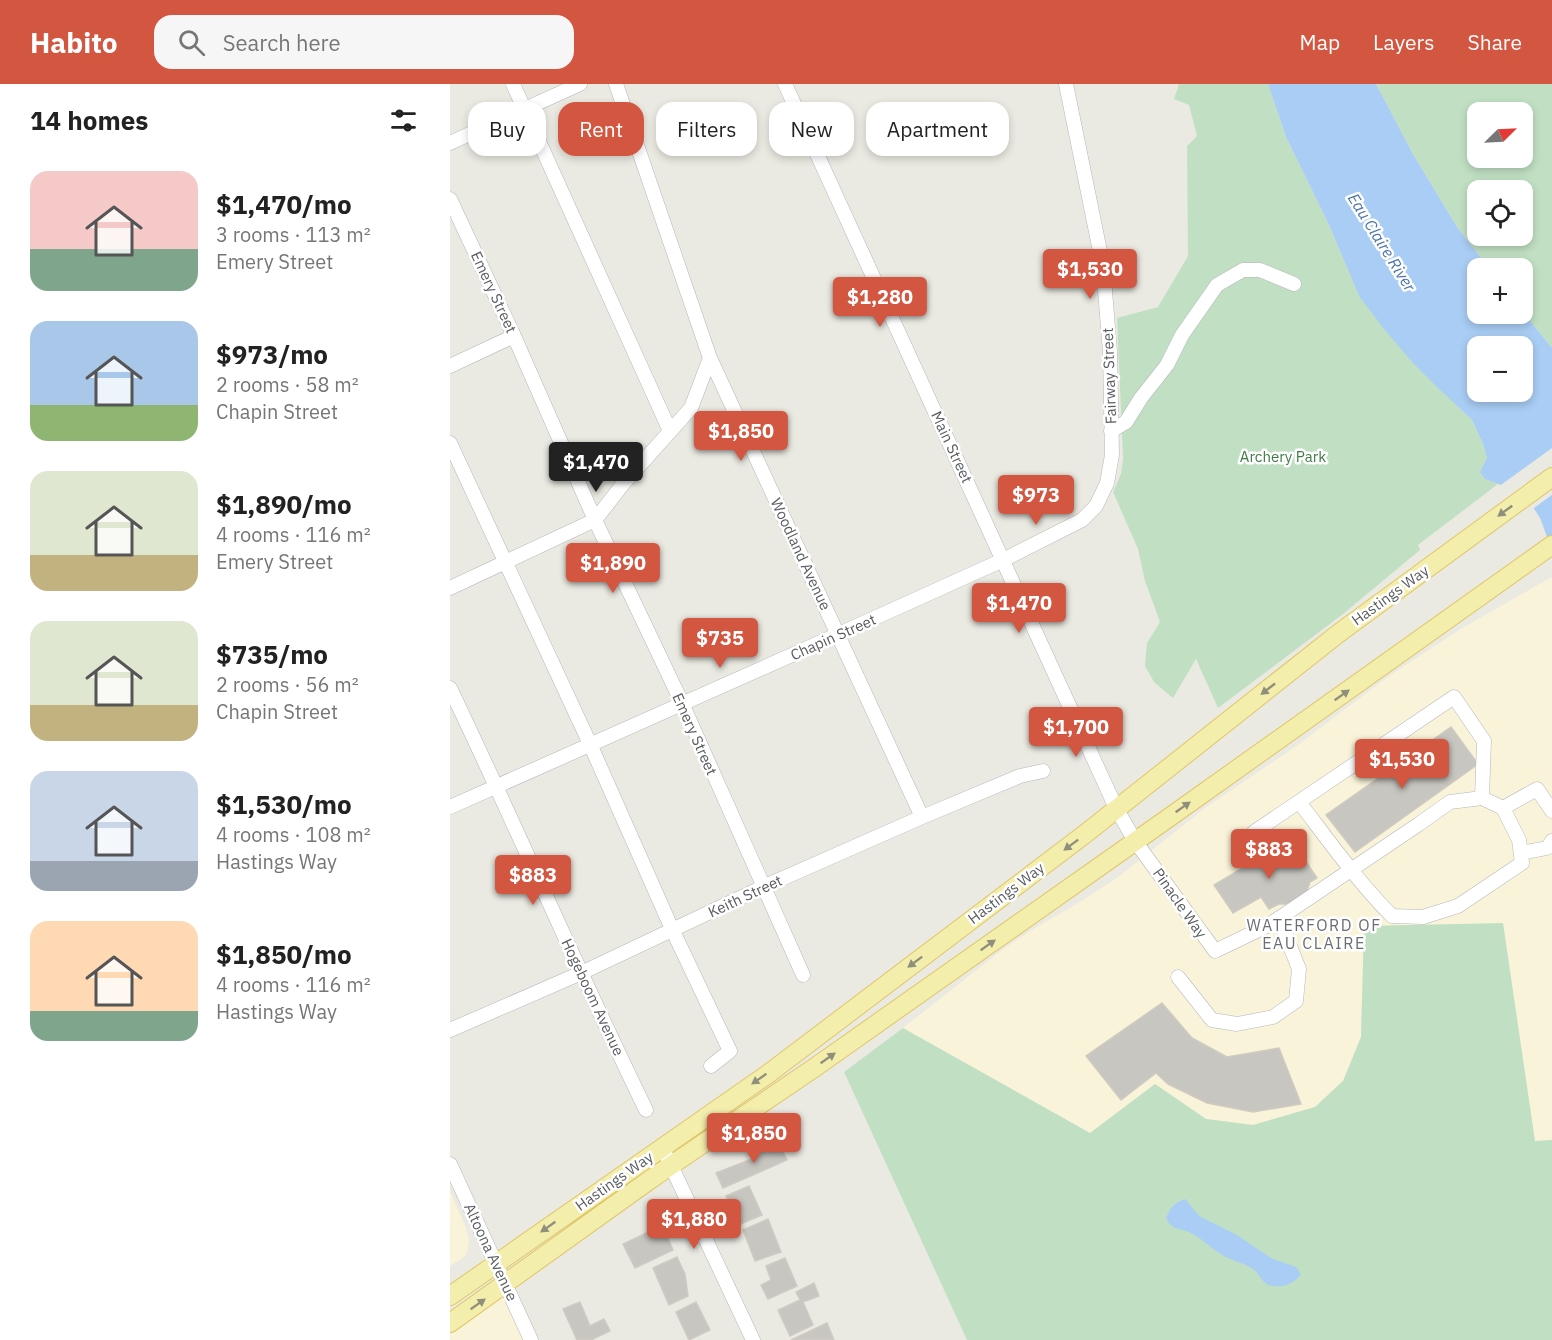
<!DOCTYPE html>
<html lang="en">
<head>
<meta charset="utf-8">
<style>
	:root { --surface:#fff; --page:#f6f6f6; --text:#222; --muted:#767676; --accent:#d35640 }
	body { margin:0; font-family:"IBM Plex Sans",sans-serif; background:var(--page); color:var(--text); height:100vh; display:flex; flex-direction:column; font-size:22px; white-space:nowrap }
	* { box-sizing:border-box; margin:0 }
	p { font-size:20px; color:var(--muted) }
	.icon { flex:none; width:33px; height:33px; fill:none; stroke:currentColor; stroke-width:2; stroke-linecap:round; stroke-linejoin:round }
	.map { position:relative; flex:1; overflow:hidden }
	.details { display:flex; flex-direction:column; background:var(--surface); width:450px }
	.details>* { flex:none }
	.hud { position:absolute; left:18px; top:18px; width:570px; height:54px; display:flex; gap:12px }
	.needle { width:39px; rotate:66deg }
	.tools { position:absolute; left:1017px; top:18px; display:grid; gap:12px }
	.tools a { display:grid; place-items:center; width:66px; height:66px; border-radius:12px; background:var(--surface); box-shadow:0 3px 9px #0003; font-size:30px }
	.price { position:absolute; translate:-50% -51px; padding:0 14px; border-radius:6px; background:var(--accent); color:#fff; font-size:20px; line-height:39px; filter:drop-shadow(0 2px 3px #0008) }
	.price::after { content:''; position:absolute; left:50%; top:36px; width:18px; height:14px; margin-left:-9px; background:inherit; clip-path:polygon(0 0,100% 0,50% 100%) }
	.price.current { background:#222; color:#fff }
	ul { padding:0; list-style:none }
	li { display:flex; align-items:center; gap:18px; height:150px; padding:0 30px }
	li span { display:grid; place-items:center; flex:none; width:168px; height:120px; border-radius:18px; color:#555 }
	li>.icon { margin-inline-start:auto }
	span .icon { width:72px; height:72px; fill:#fffc; stroke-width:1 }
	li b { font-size:26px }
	h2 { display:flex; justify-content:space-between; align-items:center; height:72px; padding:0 30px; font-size:26px }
	.chip { padding:0 21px; border-radius:18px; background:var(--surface); box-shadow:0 3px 9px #0003; font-size:21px; line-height:54px }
	.chip.current { background:var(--accent); color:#fff }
	header { display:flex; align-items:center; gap:36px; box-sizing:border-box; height:84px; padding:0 30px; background:var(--accent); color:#fff }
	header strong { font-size:28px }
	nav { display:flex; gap:33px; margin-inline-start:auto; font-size:21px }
	.search { width:420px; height:54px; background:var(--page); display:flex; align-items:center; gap:15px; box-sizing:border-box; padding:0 21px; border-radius:18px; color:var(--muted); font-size:22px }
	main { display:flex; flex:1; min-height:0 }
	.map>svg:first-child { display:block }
</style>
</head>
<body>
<header>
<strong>Habito</strong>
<div class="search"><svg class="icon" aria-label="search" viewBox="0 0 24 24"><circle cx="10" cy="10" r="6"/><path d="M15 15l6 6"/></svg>Search here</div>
<nav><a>Map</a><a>Layers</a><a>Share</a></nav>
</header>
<main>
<section class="details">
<h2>14 homes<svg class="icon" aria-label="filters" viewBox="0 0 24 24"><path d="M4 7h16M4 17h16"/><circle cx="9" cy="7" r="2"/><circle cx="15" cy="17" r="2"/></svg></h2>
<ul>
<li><span style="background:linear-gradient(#f6c9c9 65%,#7fa58c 0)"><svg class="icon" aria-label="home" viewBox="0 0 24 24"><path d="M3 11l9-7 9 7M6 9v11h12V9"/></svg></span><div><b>$1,470/mo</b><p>3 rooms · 113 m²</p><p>Emery Street</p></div></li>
<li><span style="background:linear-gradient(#a9c7e8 70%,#8fb573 0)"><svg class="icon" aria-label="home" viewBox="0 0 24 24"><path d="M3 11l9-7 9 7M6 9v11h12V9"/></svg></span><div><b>$973/mo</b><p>2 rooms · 58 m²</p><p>Chapin Street</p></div></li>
<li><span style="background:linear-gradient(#dfe7d0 70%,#c2b280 0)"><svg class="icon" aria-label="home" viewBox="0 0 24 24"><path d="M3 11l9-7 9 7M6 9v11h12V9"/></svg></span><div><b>$1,890/mo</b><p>4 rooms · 116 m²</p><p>Emery Street</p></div></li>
<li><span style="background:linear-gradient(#dfe7d0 70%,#c2b280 0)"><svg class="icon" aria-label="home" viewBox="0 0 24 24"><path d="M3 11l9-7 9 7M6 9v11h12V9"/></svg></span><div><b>$735/mo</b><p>2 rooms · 56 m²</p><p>Chapin Street</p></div></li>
<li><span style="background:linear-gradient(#c9d6e8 75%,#9aa5b1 0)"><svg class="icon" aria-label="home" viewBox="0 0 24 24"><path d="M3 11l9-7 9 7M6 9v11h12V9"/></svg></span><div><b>$1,530/mo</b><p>4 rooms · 108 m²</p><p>Hastings Way</p></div></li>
<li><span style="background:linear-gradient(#ffd9b3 75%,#7fa58c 0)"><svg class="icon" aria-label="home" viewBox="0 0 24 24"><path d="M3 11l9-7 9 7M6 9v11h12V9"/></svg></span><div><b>$1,850/mo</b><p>4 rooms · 116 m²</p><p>Hastings Way</p></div></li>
</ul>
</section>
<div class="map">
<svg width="1102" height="1256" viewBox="0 0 1102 1256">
	<rect width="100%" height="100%" fill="#ebeae2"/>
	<path fill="#f9f4d9" d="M1102,493V1056L1085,1058L1053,840L914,842L911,953L893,997L865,1023L803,1041L756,1035L705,1000L640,1049L453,944L556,863L587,843L630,818L667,794L755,724L845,663L942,590L1011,545Z
		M0,1107L16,1144L19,1156L18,1164L15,1172L0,1182Z
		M55,1200L81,1256H0V1239Z"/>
	<path fill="#c1e0c3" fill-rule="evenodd" d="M729,0H818L836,53L879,141L909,212L1009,324L1022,336L1033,360L1037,374L1035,395L1048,400L968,461L970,466L893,530L768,624L746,575L723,614L704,598L695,582L697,559L710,538L695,497L688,465L663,408L671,390L673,375L667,234L708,223L738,172L737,62L747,52L739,21L724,15Z
		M926,0H1102V264L1073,228L1072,184H1039L1007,143L963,70ZM1028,28H1072V74H1028ZM1028,106H1072V152H1028Z
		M1053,839L1085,1057L1102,1056V1256H517L394,988L453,944L640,1049L705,1000L756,1035L803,1041L865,1023L893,997L911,953L914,842Z"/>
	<path fill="#a9cdf4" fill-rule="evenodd" d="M818,0H926L963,70L1007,143L1039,184H1028V230H1072L1073,228L1102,264V466L1090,434L1081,420L1072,409L1035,395L1030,388L1037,374L1033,360L1022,336L987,303L964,280L934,245L909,212L879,141L836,53ZM1028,262H1072V308H1028Z
		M735,1115L749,1132L787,1151L821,1174L846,1183L851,1190C845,1199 834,1204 823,1202C812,1201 810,1190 803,1185C792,1178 779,1176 769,1169C760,1163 752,1155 743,1150C733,1144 721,1147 716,1134C720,1124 724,1119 735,1115Z"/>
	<path fill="#ebeae2" d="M1102,364V411L1081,426L1070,412L1048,403Z"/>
	<path fill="#c8c6c0" stroke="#cfcbc1" stroke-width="1.5" d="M1001,643L1028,680L905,768L876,731Z
		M841,755L867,794L860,798L856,810L843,820H829L819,825L811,813L783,829L764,801Z
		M712,919L742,954L777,973L829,964L851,1020L803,1028L757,1019L718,1000L706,989L671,1016L636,972Z
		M326,1054L337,1076L273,1104L266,1089L307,1073L306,1062Z
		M299,1102L312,1131L288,1141L276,1112Z
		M318,1135L331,1168L305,1177L293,1146Z
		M215,1148L223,1166L185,1184L173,1160L196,1149L204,1153Z
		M227,1173L235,1190L238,1212L219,1221L203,1184Z
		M335,1174L347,1202L318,1215L311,1201L321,1196L316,1182Z
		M364,1199L369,1212L353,1218L363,1241L340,1252L328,1226L350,1216L346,1208Z
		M130,1218L140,1242L154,1235L160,1247L141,1256H127L113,1225Z
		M246,1218L260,1246L239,1256L226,1228Z
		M377,1239L384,1256H341Z"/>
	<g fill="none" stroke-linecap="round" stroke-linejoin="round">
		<defs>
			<path id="minor" d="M63,0L220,347
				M166,0L260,274L472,733
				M335,0L666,724L685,757L765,867L819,841L969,740L1000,718L1032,714L1053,724L1069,756L1072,779L1008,822L973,833L942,832C908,798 879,757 849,718
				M0,59L130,0
				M0,115L64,252L145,436L232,619L353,891
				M0,282L64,252
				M661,347L676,338L691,314L717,281L732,251L767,201L793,186H810L844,200
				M0,359L140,660L222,845L280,967L261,982
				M0,504L145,436L173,400L241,324L260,274
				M0,604C67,744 128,887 196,1026
				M0,723L389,550L553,476L632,436L646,422L657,399L662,371L660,268L653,182L616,0
				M1053,724L1087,705L1102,727
				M804,748L1004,613L1034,657L1032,714
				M1071,769L1097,764L1102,757
				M728,893L762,936L787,940L823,933L846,917L849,885L829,834
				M0,946L131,889L313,803L472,733L570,692L593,687
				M217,1073L303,1256
				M0,1080L81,1256"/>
			<path id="major" d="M0,1212L318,990L635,750L889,549L1102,393
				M0,1239L201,1095L364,984L717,735L1102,461"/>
		</defs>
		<use href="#minor" stroke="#b4b6ba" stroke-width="15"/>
		<use href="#major" stroke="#dfc667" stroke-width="20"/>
		<use href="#minor" stroke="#fff" stroke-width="14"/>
		<use href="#major" stroke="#f4eead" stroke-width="18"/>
	</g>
	<defs><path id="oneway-solid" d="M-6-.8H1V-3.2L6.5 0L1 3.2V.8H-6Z" transform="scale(1.5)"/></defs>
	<g fill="#908f7b">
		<use href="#oneway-solid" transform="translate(1055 427) rotate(144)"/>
		<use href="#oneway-solid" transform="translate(818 605) rotate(142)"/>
		<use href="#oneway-solid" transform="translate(892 611) rotate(-35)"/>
		<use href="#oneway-solid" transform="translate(733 723) rotate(-35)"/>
		<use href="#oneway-solid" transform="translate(621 761) rotate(143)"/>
		<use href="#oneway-solid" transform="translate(538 861) rotate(-35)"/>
		<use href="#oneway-solid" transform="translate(465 878) rotate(143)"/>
		<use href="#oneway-solid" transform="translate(378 974) rotate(-35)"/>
		<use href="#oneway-solid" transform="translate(309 995) rotate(145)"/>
		<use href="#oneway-solid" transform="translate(98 1143) rotate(145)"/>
		<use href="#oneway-solid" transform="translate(28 1220) rotate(-35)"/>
	</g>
	<g text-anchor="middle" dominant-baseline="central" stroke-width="5" stroke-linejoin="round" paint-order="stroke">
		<g font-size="15" fill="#5a5c60" stroke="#fff">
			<text transform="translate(44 208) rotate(65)">Emery Street</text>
			<text transform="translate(659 292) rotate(-92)">Fairway Street</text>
			<text transform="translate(502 363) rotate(65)">Main Street</text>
			<text transform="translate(351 470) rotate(65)">Woodland Avenue</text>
			<text transform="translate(940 511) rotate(-36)">Hastings Way</text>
			<text transform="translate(383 553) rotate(-24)">Chapin Street</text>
			<text transform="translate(245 650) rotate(66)">Emery Street</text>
			<text transform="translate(556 809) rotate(-37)">Hastings Way</text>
			<text transform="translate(295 812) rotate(-25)">Keith Street</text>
			<text transform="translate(730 819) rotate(55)">Pinacle Way</text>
			<text transform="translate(143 913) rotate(65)">Hogeboom Avenue</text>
			<text transform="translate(164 1097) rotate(-35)">Hastings Way</text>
			<text transform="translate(41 1168) rotate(65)">Altoona Avenue</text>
		</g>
		<g font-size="15" fill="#3e7c45" stroke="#fff">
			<text x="833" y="372">Archery Park</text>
		</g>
		<g font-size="16" font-style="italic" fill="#4d74ab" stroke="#fff">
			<text transform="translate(932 158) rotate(58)">Eau Claire River</text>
		</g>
		<g font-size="16" letter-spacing="1.5" fill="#6b6e72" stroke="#fff">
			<text x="864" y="841">WATERFORD OF<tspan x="864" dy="18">EAU CLAIRE</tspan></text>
		</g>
	</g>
</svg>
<div class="tools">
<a><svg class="needle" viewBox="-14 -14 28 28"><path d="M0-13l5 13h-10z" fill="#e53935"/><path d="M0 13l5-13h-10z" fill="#767676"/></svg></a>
<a><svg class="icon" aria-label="locate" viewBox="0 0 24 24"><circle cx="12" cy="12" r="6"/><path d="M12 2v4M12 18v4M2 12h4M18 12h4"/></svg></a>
<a>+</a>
<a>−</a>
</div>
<b class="price" style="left:640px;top:216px">$1,530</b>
<b class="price" style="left:430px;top:244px">$1,280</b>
<b class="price" style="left:291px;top:378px">$1,850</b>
<b class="price current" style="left:146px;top:409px">$1,470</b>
<b class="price" style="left:586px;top:442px">$973</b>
<b class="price" style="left:163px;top:510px">$1,890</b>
<b class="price" style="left:569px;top:550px">$1,470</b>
<b class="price" style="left:270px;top:585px">$735</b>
<b class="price" style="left:626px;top:674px">$1,700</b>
<b class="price" style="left:952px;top:706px">$1,530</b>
<b class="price" style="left:819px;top:796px">$883</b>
<b class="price" style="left:83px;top:822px">$883</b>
<b class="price" style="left:304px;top:1080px">$1,850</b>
<b class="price" style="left:244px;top:1166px">$1,880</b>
<div class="hud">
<a class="chip">Buy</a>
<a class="chip current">Rent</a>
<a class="chip">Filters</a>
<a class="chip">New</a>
<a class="chip">Apartment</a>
</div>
</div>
</main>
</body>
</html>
